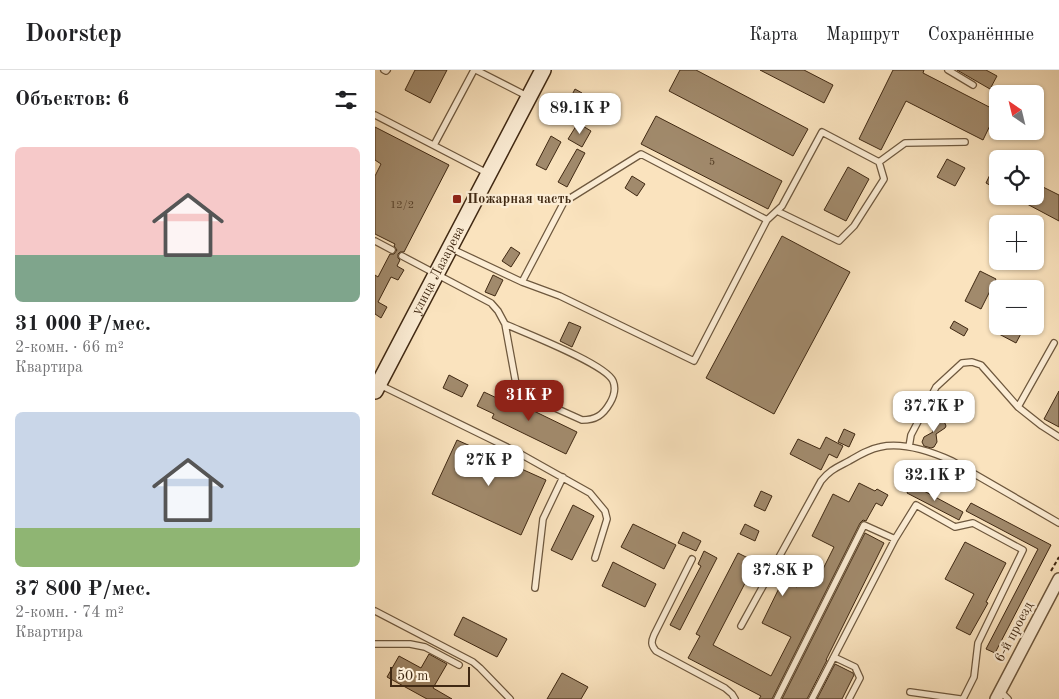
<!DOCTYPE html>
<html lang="ru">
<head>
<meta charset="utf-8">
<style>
	:root { --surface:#fff; --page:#f2f2f2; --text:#202124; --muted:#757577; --line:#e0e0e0; --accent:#8f2418 }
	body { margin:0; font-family:"Old Standard TT",serif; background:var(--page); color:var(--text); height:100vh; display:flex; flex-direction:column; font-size:19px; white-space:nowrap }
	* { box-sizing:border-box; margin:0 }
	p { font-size:16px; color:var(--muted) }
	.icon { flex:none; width:28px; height:28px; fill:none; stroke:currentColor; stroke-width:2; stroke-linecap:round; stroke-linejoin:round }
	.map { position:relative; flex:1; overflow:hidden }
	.sheet { display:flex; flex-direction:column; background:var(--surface); width:375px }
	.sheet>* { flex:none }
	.needle { width:32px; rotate:325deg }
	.controls { position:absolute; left:614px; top:15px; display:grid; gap:10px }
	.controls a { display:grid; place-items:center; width:55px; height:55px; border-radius:8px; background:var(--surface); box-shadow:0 1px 4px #0004; font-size:25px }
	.scale { position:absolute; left:15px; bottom:12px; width:80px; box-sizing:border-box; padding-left:5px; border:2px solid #402913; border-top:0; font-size:14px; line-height:18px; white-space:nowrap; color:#402913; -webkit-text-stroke:4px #fcedd5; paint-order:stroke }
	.price { position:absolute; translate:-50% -42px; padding:0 11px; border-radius:10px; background:#fff; color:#222; font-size:16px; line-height:32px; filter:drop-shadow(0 1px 2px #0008) }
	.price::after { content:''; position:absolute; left:50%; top:30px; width:15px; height:11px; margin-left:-8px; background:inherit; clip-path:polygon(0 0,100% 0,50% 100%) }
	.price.selected { background:var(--accent); color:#fff }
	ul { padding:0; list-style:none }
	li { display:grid; align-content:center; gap:10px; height:265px; padding:0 15px }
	li span { display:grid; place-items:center; height:155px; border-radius:8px; color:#555 }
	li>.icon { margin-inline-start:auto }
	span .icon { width:90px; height:90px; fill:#fffc; stroke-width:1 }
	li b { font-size:21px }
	h2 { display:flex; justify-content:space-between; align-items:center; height:60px; padding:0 15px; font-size:21px }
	header { display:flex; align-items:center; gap:30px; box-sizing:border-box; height:70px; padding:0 25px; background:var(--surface); border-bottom:1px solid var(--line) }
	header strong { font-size:24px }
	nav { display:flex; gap:28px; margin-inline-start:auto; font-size:18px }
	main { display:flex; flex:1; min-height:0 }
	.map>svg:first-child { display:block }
</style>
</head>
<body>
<header>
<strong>Doorstep</strong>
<nav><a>Карта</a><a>Маршрут</a><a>Сохранённые</a></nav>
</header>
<main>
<section class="sheet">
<h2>Объектов: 6<svg class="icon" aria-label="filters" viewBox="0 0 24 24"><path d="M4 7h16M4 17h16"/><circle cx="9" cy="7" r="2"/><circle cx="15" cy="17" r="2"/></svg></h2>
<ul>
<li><span style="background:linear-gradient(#f6c9c9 70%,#7fa58c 0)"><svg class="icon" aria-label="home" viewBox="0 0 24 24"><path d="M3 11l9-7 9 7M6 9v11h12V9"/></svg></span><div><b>31 000 ₽/мес.</b><p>2-комн. · 66 m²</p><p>Квартира</p></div></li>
<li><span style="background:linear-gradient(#c9d6e8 75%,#8fb573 0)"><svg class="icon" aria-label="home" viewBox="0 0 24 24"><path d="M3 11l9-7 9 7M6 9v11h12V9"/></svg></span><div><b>37 800 ₽/мес.</b><p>2-комн. · 74 m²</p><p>Квартира</p></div></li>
</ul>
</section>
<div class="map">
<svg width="684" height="629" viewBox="0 0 684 629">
	<rect width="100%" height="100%" fill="#fae3be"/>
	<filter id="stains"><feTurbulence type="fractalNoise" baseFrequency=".004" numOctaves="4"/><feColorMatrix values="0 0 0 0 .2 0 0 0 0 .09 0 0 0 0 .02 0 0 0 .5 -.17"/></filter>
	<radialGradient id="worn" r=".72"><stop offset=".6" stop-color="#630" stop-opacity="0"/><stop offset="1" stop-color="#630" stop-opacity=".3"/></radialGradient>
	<path fill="#a18a6c" stroke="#402913" d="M40,0H72L55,33L30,20Z
		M305,0H321L433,59L418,86L294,21Z
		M385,0H429L458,15L449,33Z
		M518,0H549L548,3L622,41L608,70L531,31L506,80L484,69Z
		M582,0H611L622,6L615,19Z
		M200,19L207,23L191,54L184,50Z
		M281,46L407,111L393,139L266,74Z
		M203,53L216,61L207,77L193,69Z
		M0,57L74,95L29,182H25L23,184V188L25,190L22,196L29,200L23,210L16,207L3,232L12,237L6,248L0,244V205L3,207L15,184H19L22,180L19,176L20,174L0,164V106L6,94L0,90Z
		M176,66L186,72L171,100L161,95Z
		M202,79L210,83L192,117L183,112Z
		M572,89L590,98L580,116L562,107Z
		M622,90V119L611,113Z
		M473,97L494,109L471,151L449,140Z
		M257,106L270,114L262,126L250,118Z
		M660,113L684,125V151L637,126H660Z
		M407,166L475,202L399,344L331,308Z
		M136,177L145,183L136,197L127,191Z
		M605,201L621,209L606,239L590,231Z
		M118,205L128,210L120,226L110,222Z
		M579,251L593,259L589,266L575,258Z
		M194,252L206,257L197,277L185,271Z
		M628,256H650L641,273L624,264Z
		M74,305L93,315L87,327L68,318Z
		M684,321V357L669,349Z
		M109,322L126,330L128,326L202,362L191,384L117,348L119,344L102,336Z
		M564,348L569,351L571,356L570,358L561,364L562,372L559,377L556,378L549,376L547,372L549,367L558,362L557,352L560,349Z
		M469,359L480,364L474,377L463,372Z
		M451,367L468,376L462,388L454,384L446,400L415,384L423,369L445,379Z
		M82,370L171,410L146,465L57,424Z
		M484,413L500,421L502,419L513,425L507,436L501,433L491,451L488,450L485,453L397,629H384L386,626L313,588L325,566L321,564L363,483L381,492L338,575L396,606L416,567L387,553L408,510L422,517L434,494L447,501L459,477L437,466L458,424L474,432Z
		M536,414L588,442L584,450L532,423Z
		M386,421L397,426L390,441L379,436Z
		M596,433L676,475L620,583L611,579L663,479L591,441Z
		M198,435L219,446L197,490L176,480Z
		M258,454L301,475L289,499L246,477Z
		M370,454L384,461L380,471L365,464Z
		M308,462L326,471L321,481L303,473Z
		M490,463L509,473L451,590H452L432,629H407Z
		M590,472L631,493L611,532L613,533L595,565L581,558L599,524L570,509Z
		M329,481L342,488L305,560L295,555L326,496L323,494Z
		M238,492L281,514L270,537L227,516Z
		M88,547L132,569L122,587L79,565Z
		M54,584L72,594L58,618L77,629H52L12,607L24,586L46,598Z
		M460,594L478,603L479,605L467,629H442Z
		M187,603L213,617L206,629H172Z"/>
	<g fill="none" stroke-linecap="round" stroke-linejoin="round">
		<defs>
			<path id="service" d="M9,0L11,1L12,0
				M101,0L152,26
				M573,0L598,15
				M0,45L112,103
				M59,75L99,0
				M504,92L530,73L590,72
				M392,150L407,136L447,62L504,92L509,109L479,156L464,171L402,141
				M0,171L17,180
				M77,179L147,212L185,226L319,291L392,150L266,84L189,132L147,212
				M27,186L116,233L123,241L130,254C150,263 231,294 238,311C241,318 239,326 235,333C228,345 221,350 207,350L149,324L141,314L130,254
				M679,273L643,337L667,356L684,367
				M5,315L142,382L215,423L230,441L232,449L220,488
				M534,377L536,365L561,317L587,293L597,292L606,295L643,337
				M317,489L279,565C276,572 276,575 281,581L350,618L357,624L360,629
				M160,518L168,449L188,407
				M0,541L98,592L105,598L135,629
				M366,556L446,411C455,400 461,398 474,391C484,385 494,379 505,377C528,372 557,382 577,391L684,453
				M0,574H35L50,577L84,595
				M459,587L480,597L485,608L474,629
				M625,621L633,629
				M535,622L585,629
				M402,629L489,455L520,469
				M437,629L520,469L541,435L580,457L598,453L648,480L603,573L599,607L588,629"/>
			<path id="minor" d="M621,629L684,509"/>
			<g id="secondary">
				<path id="s1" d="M0,321L168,0"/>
			</g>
		</defs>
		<use href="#service" stroke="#6e583e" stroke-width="8"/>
		<use href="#minor" stroke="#6e583e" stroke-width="14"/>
		<use href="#secondary" stroke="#402913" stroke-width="18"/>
		<path stroke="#402913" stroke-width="2" stroke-dasharray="4 2.5" stroke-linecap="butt" d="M676,501L684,487"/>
		<use href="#service" stroke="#fcedd5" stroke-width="5.5"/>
		<use href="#minor" stroke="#fcedd5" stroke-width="11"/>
		<use href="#secondary" stroke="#fcedd5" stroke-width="15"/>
	</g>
	<rect fill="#8f2418" stroke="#fcedd5" stroke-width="2" x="77" y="124" width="10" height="10" rx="2.5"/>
	<g text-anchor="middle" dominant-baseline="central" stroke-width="4.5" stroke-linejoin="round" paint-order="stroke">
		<g font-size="11" fill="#584129">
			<text x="337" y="92">5</text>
			<text x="27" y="135">12/2</text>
		</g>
		<g font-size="14" font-weight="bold" fill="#402913" stroke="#fcedd5" text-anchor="start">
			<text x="92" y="129">Пожарная часть</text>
		</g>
		<g font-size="14" fill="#402913" stroke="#fcedd5">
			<text stroke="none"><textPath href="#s1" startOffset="136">улица Лазарева</textPath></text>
			<text transform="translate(639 562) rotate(-62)">6-й проезд</text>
		</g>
	</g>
	<rect width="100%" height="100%" filter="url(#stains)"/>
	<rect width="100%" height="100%" fill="url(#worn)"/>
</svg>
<div class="controls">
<a><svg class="needle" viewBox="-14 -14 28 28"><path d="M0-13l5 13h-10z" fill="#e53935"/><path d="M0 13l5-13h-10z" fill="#757577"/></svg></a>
<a><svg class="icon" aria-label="locate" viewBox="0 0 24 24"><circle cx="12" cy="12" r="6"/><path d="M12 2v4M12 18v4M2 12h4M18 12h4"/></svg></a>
<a>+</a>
<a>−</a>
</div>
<div class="scale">50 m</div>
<b class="price" style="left:205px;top:65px">89.1K ₽</b>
<b class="price selected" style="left:154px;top:352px">31K ₽</b>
<b class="price" style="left:559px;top:363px">37.7K ₽</b>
<b class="price" style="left:114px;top:417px">27K ₽</b>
<b class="price" style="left:560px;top:432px">32.1K ₽</b>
<b class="price" style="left:408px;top:527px">37.8K ₽</b>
</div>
</main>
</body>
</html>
